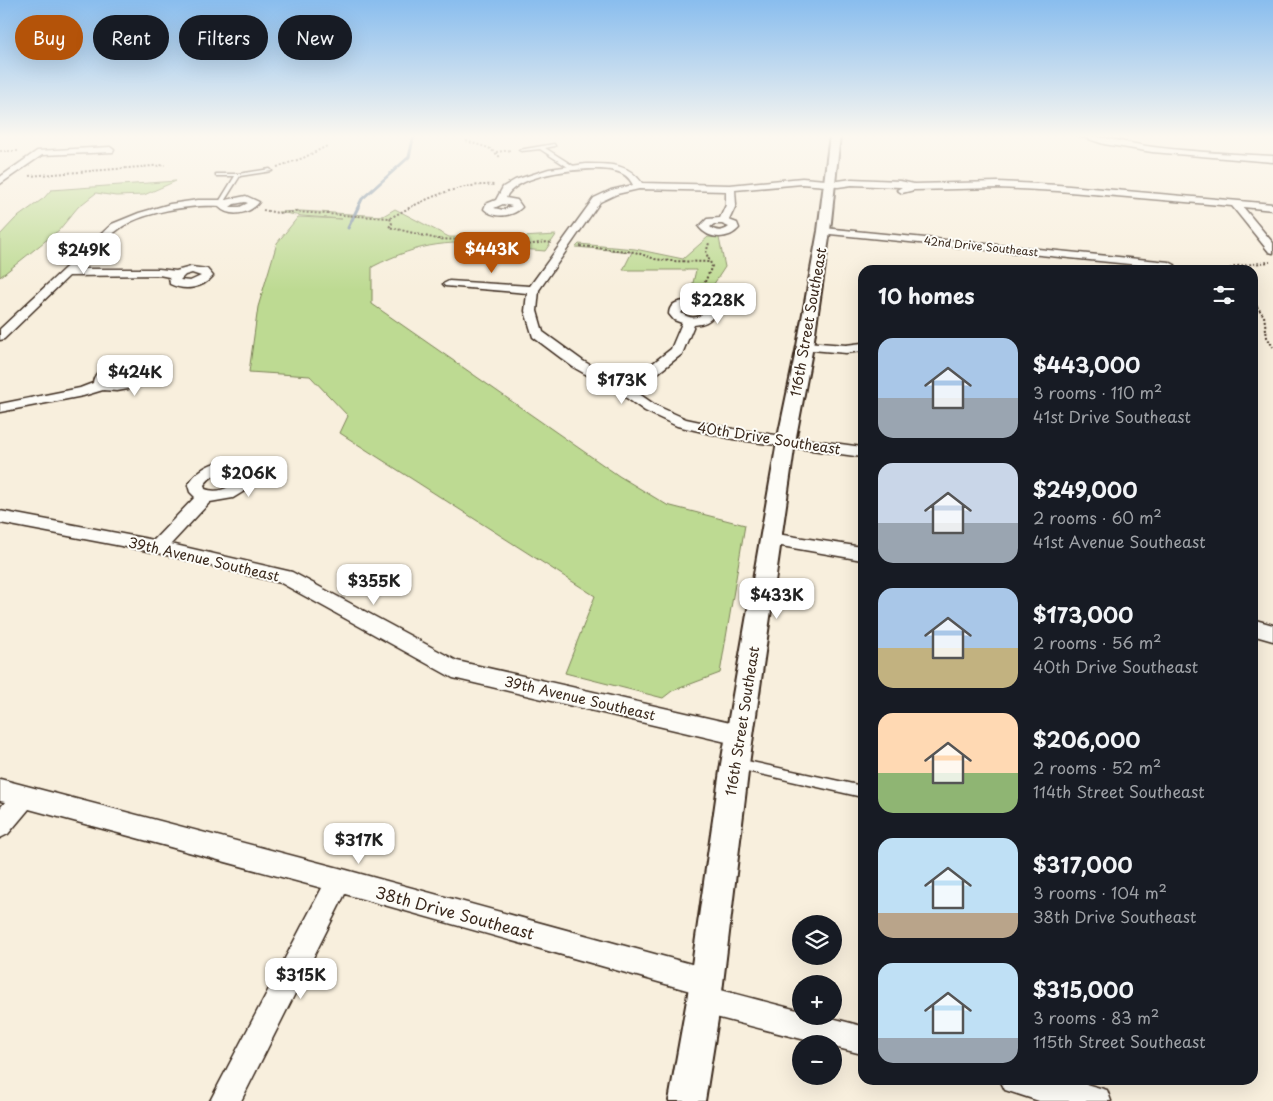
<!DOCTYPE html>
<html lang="en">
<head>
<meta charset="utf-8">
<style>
	:root { --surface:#171b24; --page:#20242c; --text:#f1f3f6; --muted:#9ea1a6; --accent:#b45309 }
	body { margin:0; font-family:"Playpen Sans",sans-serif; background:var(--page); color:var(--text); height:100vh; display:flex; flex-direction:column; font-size:19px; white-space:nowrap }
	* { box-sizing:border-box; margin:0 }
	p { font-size:16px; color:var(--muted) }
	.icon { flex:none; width:28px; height:28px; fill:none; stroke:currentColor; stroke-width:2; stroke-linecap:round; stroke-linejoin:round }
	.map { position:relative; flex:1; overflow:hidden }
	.drawer { position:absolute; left:858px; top:265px; width:400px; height:820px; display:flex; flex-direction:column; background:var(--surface); border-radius:15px; box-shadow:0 5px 20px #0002 }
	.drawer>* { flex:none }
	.hud { position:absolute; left:15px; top:15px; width:475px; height:45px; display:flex; gap:10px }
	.controls { position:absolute; left:792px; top:915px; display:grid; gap:10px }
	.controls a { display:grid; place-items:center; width:50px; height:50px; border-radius:50%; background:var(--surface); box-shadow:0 5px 20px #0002; font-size:25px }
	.price { position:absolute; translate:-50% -42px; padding:0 11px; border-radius:10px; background:#fff; color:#222; font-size:16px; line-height:32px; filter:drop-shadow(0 1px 2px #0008) }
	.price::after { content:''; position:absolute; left:50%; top:30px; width:15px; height:11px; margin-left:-8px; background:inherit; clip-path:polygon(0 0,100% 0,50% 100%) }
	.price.selected { background:var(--accent); color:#fff }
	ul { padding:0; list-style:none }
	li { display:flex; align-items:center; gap:15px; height:125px; padding:0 20px }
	li span { display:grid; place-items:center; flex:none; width:140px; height:100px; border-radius:15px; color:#555 }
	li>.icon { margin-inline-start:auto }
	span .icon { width:60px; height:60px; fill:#fffc; stroke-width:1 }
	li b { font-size:21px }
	h2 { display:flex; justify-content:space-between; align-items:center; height:60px; padding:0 20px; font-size:21px }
	.chip { padding:0 18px; border-radius:22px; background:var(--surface); box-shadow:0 5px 20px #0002; font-size:18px; line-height:45px }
	.chip.selected { background:var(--accent); color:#fff }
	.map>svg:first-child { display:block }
</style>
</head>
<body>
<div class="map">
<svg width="1273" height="1101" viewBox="0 0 1273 1101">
	<rect width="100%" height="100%" fill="#f8efdd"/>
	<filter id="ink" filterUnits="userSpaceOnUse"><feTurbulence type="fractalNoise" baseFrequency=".02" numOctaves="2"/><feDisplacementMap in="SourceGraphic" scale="10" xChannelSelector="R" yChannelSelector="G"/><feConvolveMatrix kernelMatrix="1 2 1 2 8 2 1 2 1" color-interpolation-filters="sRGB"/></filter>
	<g filter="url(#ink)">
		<path fill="#bdda92" stroke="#7c8258" d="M176,181L144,195L116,196L96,193L78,207L59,230L0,277V235L15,219L44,198L51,190Z
			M395,209L449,237L505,238L556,235L545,251L510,248L505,244C450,241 423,241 372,267V304L619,476L667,505L745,525L720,673L672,691L663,698L565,673L595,596L340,433L348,416L310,376L249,372L258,307L277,243L298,217L342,219L302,216L278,212L301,211L383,216Z
			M708,237L719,238L725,267L704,299L690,296L696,270H623L632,252L576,247L579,244L635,249L683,259Z"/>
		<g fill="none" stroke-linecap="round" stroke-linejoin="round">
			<path stroke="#758ba0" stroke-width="3" d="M348,228L362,199L409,157L414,135"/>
			<defs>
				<path id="service" d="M554,144L555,146L545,148L575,167V169H571L540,149L521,151L519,150Z
					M270,169L272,171L240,176L223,203L219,202L235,176H216V174H238Z
					M738,759L862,786V797L738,769L734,768L732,764L734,760Z"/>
				<path id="minor" d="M1077,135C1103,135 1128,144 1153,147C1193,152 1233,154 1273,156V162L1152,152L1104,144Z
					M110,147L114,150L113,152L42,155L0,184V177L37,151Z
					M586,164C609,164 628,163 642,183L730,185L802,178L838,181L852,179L900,181L914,184L998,182L1058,185L1273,204V210L1243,207L1273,243V253L1269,252L1232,206L1058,191L998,188L914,190L902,193L897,190L902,187H900L852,185L838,187L802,184L735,190L736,205L729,220L737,223L739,228C729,240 709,240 699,227L707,219L720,218L726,205V191L639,189L617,194L600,202L539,290L537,311L543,332L583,361L625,385L671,349L682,323L674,320L669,314C670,294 700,302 711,306L715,313C711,322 703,324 694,325L682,354L635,391L655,405L686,419L733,429L862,447V457L733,439L677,426L645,411L621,394L573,367L533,337L525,311L527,293L445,286L443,284L449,281L530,286L594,198L611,190L633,185C629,177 624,173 615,171C592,165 515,173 506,198L517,200L522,207C513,217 494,219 484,209L486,204L496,200L503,187L515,180L549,169ZM503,204L512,206L503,210L494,208ZM714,224H722L729,227C722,232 716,232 710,227ZM685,308H693L703,313C697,320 688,318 681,313Z
					M246,196L259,202C250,214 230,218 219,207L220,206C192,204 141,212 119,229C104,240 90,256 77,269H159L176,271L191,267L207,269L213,276C202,289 184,291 170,284L169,277L159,275L69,276L4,339L0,340V329L112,224L139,213L170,204L198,200H226ZM245,202L248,203L240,207H230L234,204ZM192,273L201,276L190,281L180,280L185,275Z
					M824,228L1169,262L1175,265L1169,268L820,233L819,231L820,229Z
					M805,342L846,345L862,343V351L846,353L800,349L799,346L800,343Z
					M133,361L145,364L149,372L140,384L128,389L117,391L103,390L83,396L0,412V404L80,388L93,383C95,366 118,361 133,361ZM132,369L135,372C128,381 118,386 107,381C111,372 123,369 132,369Z
					M231,460L247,463L253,473L252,480L246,490L233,498L210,502L171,544L292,572L457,661L739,725L747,728L750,735L747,742L739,745L453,678L281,583L158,553L0,523V511L154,540L195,497L190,492L188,485C198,468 212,462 231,460ZM231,470L237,473C235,488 218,494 205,489L204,485C211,475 220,471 231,470Z
					M770,533L862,547V560L764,543L761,539L764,535Z
					M1252,619L1273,625V641L1252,635Z
					M0,779L339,868L706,968L716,972L720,982L717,989L801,1011V1016H824L862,1026V1054L834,1047V1044H821L704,1014L694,1010L690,1000L694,992L345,894L241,1101H210L322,888L29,809L8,834L0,838V808L5,802L0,801Z
					M1000,1080H1072L1107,1090L1111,1101H1039L1005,1090Z"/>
				<path id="tertiary" d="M830,135H840L830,231L813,346L795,442L749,764L721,1000L705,1101H669L687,1000L721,764L777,442L797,346L818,231Z"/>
			</defs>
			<use href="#service" stroke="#3b2a1e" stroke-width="3"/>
			<use href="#minor" stroke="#3b2a1e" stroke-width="3"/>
			<use href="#tertiary" stroke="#3b2a1e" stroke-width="4"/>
			<path stroke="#3b2a1e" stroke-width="2" stroke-dasharray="2 2" stroke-linecap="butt" d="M466,141L489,148L500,157
				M0,151H19
				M496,152L511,150
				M277,167L303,158L327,146
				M29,176L165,165
				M263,210L278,213L295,212L390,218L392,224L389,227L437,239L516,242C527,249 539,240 552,243
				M390,218C424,200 455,183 495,185
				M580,246L635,252L655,259L670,261L710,262
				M1226,270L1237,266L1270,262
				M700,293L712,266L706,253L709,243
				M1252,300L1264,316L1267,337L1273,347"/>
			<use href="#service" fill="#fdfcf7" fill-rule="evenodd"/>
			<use href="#minor" fill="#fdfcf7" fill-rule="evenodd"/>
			<use href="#tertiary" fill="#fdfcf7" fill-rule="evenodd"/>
		</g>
	</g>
	<linearGradient id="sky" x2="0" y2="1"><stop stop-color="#89bdee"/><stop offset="0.47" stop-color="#fcf8f0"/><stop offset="1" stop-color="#fcf8f0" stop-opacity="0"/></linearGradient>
	<rect width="1273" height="290" fill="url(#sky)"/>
	<g text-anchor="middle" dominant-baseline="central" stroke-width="4" stroke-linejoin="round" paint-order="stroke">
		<g font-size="11" fill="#3b2a1e" stroke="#fdfcf7">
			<text transform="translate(981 246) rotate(6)">42nd Drive Southeast</text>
		</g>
		<g font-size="14" fill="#3b2a1e" stroke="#fdfcf7">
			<text transform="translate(808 322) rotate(-80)">116th Street Southeast</text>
			<text transform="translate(769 438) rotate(9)">40th Drive Southeast</text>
			<text transform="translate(204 559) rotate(13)">39th Avenue Southeast</text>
			<text transform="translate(580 698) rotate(13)">39th Avenue Southeast</text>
			<text transform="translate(742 721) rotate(-81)">116th Street Southeast</text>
		</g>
		<g font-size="16" fill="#3b2a1e" stroke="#fdfcf7">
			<text transform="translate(455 912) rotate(15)">38th Drive Southeast</text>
		</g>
	</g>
</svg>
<div class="controls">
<a><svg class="icon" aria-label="layers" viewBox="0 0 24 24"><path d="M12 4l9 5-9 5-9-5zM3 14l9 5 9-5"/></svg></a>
<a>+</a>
<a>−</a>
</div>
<b class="price selected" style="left:492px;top:274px">$443K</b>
<b class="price" style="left:84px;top:275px">$249K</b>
<b class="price" style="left:718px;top:325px">$228K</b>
<b class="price" style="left:135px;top:397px">$424K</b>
<b class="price" style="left:622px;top:405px">$173K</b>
<b class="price" style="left:249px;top:498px">$206K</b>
<b class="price" style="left:374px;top:606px">$355K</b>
<b class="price" style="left:777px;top:620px">$433K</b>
<b class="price" style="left:359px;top:865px">$317K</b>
<b class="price" style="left:301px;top:1000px">$315K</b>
<div class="hud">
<a class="chip selected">Buy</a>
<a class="chip">Rent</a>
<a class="chip">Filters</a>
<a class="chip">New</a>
</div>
<section class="drawer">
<h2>10 homes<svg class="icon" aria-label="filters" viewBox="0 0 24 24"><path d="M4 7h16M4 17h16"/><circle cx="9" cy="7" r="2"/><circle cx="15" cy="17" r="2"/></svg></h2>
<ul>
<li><span style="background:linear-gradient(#a9c7e8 60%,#9aa5b1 0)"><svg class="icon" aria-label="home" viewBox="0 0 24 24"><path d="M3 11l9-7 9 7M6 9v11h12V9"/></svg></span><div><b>$443,000</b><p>3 rooms · 110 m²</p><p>41st Drive Southeast</p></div></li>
<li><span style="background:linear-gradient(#c9d6e8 60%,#9aa5b1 0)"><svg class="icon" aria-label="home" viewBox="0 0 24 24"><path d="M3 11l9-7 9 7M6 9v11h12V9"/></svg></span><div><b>$249,000</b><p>2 rooms · 60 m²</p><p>41st Avenue Southeast</p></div></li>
<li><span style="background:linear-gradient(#a9c7e8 60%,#c2b280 0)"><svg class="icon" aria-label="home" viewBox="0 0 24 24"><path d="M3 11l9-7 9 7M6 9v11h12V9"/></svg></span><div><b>$173,000</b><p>2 rooms · 56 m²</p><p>40th Drive Southeast</p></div></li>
<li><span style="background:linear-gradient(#ffd9b3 60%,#8fb573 0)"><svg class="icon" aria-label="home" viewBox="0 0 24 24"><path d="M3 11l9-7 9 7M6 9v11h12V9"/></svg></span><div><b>$206,000</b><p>2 rooms · 52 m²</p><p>114th Street Southeast</p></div></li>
<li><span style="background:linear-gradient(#bfe0f5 75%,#b9a48a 0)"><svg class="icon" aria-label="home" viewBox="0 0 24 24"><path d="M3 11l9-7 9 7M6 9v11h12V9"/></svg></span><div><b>$317,000</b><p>3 rooms · 104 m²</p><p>38th Drive Southeast</p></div></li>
<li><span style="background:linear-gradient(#bfe0f5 75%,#9aa5b1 0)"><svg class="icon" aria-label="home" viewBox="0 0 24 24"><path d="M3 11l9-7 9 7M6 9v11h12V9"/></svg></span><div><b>$315,000</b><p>3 rooms · 83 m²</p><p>115th Street Southeast</p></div></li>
</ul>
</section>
</div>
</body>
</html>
